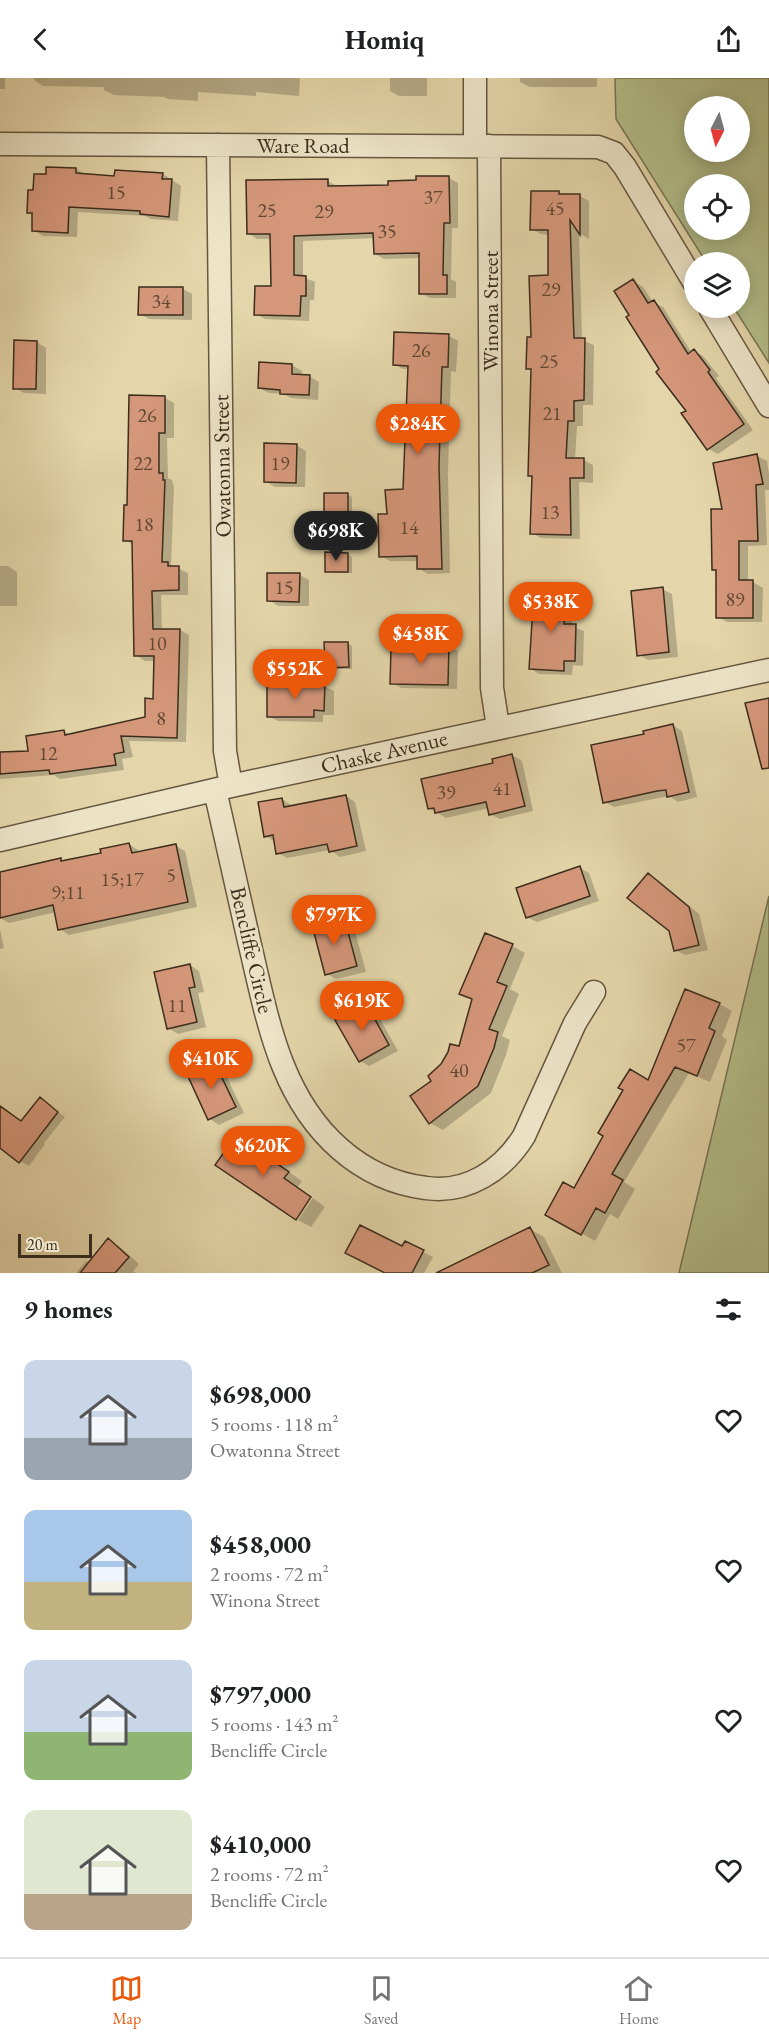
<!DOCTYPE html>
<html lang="en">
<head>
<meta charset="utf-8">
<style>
	:root { --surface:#fff; --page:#f6f6f6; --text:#202124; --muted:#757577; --line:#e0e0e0; --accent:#ea580c }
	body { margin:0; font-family:"EB Garamond",serif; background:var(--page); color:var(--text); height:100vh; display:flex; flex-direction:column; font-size:22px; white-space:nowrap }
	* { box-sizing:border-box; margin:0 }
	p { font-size:20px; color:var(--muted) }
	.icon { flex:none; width:33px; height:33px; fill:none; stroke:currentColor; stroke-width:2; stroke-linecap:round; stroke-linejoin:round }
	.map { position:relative; height:1195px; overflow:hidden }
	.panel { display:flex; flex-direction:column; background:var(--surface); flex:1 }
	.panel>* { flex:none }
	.needle { width:39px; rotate:186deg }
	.tools { position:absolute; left:684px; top:18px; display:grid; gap:12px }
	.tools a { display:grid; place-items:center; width:66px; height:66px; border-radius:50%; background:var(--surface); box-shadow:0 3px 15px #0003; font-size:30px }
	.scale { position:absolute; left:18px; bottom:15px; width:74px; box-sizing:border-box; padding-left:6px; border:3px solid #3c2d1d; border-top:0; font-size:16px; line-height:21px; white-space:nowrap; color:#3c2d1d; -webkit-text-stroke:4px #ede4c8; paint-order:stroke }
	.price { position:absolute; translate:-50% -51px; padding:0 14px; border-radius:21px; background:var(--accent); color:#fff; font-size:20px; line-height:39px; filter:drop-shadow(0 2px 3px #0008) }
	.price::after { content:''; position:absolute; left:50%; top:36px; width:18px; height:14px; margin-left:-9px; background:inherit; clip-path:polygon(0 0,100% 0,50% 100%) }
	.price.selected { background:#222; color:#fff }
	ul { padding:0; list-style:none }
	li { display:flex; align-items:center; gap:18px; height:150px; padding:0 24px }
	li span { display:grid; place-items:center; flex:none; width:168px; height:120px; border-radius:12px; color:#555 }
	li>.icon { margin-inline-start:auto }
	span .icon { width:72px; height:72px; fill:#fffc; stroke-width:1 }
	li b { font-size:26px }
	h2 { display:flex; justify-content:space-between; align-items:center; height:72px; padding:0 24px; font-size:26px }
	header { display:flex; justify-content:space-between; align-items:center; height:78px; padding:0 24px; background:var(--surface); font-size:27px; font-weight:700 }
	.menu { display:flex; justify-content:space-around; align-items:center; height:84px; border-top:2px solid var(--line); background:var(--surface); font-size:16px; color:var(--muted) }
	.menu a { display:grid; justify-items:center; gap:3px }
	.menu .selected { color:var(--accent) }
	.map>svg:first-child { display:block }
</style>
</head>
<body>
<header><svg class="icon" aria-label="back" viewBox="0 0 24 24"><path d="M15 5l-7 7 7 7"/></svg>Homiq<svg class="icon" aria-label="share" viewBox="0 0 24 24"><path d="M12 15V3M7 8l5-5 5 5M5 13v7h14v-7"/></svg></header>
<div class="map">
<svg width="769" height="1195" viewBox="0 0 769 1195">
	<rect width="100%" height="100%" fill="#e4d6aa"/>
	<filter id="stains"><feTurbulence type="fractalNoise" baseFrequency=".00333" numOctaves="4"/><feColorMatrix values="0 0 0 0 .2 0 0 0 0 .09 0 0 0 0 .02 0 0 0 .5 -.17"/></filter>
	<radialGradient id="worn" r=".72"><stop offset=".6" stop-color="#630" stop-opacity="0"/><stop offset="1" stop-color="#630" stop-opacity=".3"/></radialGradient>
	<path fill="#b3be8a" stroke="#787654" stroke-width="1.5" fill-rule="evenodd" d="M615,0H769V285L734,230H740V184H706L616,41ZM694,28H740V74H694ZM740,106V152H694V106Z
		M769,818V1195H679Z"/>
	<path fill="#0003" d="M0,0H5V11H0Z
		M34,0H300L299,18L256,14V18L198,14V23L168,21L164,19L114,17L104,12V9L43,8L34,2Z
		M390,0H427V18H399L390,13Z
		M520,0H597V9H530L520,4Z
		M48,90L76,91L86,97L116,100L163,96L181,108L178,143L151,141L145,138L78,134L77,159L43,158L33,152Z
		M418,100H449L458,105V150H452L451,201L456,204V220H430L420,215L421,180L384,181L375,176V160L303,163V199L315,204L314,222H310L309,243L265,241L256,236L272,210V161H257L248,155L328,103L337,108H390L418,103Z
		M559,114L564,117L580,118L589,123V161L579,155L582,262L594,267L593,327H583V348H577L575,382H584L593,387V405L579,404L580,461L541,460L532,455L533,400L529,397L532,292L528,290L532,260L550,198L549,157L541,156L532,151Z
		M633,203L643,209L653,224L663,229L692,275L694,273L703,278L719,298L716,300L753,352L718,376L708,371L688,334L661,292L631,238Z
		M183,211L192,216V242L149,241L140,236Z
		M449,258L458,263L456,294L451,293L448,394L450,495L428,496L418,490V483H390L381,478L388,437L405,413L409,291H403L394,286Z
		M37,264L46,270V316L24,315L15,310Z
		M261,286L292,287L302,293L301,298H309L319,304L318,322L291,320L283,316L269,315L259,310Z
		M165,320L174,325V360H167L168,400L172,402L174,409L171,487L188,495V517H161L162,552H180L189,557L186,664L129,663L133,679L122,681L124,692L60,701L54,697L0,701V675L30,674L64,654L70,657L146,640L154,622L155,583H145L136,577L134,467L125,462L129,429Z
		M296,367L306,373L305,409H275L265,403Z
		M757,378L767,383L769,396V412H765L767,467L748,468V504H753L763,510L762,544H727L718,539V494L713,491Z
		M348,417L352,419V439H330L325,437Z
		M348,476L352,479V495H331L327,493Z
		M0,488H8L17,494V528H0Z
		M300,497L309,502V528H278L269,522Z
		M662,511L672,516L678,579L648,582L639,577Z
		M565,515L573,520L572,548L584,553L583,588L573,587L572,597L539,596L531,591Z
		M348,565L352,568V591H331L327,589Z
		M449,568L458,573L457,611L401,610L392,605Z
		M324,608L334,613V637H323V644L278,643L268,638Z
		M672,647L682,653L697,719L678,724L669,718L614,729L605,724L646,657Z
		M512,677L522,683L533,733L500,741L490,736L489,730L446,740L429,730L495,686Z
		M346,718L355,724L366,773L340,779L330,772L287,780L278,775L275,764L266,758L282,721L291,727L292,729Z
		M129,766L138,772L139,775L176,768L185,773L197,829L69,857L60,851L56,834L9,845L0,840V795L60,781L65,784L103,776Z
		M580,790L589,795L599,823L537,844L527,839Z
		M648,797L658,802L699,836L708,872L685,877L675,872L670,852Z
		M344,840L353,846L366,894L336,901L327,896Z
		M0,851L4,870L0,871Z
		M512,868L525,875L510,911L519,916L502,958L510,962L506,977L491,1015L443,1052L430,1045L434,1003L460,970L473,922L461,915Z
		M190,887L199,893L204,914L198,915L206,949L178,956L168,950Z
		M719,926L732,933L722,958L727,962L710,1004L689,995L624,1104L635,1111L618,1141L610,1136L595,1163L547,1136L574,1112L649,1004Z
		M366,927L375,932L398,973L369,988L360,983Z
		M213,983L222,989L244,1035L219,1047L210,1041L188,995Z
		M40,1021L65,1039L44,1065L45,1066L29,1088L20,1083L0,1056V1028L22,1044Z
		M250,1067L302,1103L297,1110L295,1140Z
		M313,1120L325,1129L311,1149L298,1142Z
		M530,1151L544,1159L562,1195H468L463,1184Z
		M108,1162L120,1169L139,1186L133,1193L136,1195H76L86,1183L90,1185Z
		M406,1165L433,1179L424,1195H386L357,1180L403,1170Z"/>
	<path fill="#d5977a" stroke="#3c2d1d" stroke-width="1.5" d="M46,89L76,90V95L114,98L115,92L163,95L162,101H172L169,139L140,136V133L69,129L68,155L32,153V135H27L28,112H33L34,96H46Z
		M416,98H449L450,145H444L443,197H447V216H419V175L374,176L373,155L294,158V197L306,198V218H301L300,238L254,237L255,208H271L270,156H247L246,102L328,101V108L388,107V103L416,102Z
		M531,113H559V116H580V157L570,142L574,260H585L584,322L574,323V343H568L566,380H584V400H570L571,457L530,456L532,398H528L531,291H526L527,259H531L529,198L548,197V152H530Z
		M633,201L648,225L654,222L688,276L694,271L710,292L708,294L744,346L707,372L681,335L686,333L656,294L659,291L626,239L629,237L614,213Z
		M139,209H183V237H138Z
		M394,254L449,256L448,289H442L439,388L442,491H417V478L379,479L378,436H387L385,412L403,411L408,288L393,287Z
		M14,262L37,263L36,311H13Z
		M259,284L292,286V296L310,297L309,317L280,316V312L258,310Z
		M129,317L165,318V355H159V395H163V402H165L162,484H168V488H179V512L152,513L153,551H180L177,660L121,658L124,674L114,676L116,687L50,696L49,692L0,696V674L28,673L26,658L64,652L65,657L145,639V620L153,621L154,578H134L132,463H123L124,427H127Z
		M264,365L297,366L296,405L264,404Z
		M757,376L763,406L756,407L758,463H739V502H753V540H716V492H712L711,431H722L713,385Z
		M324,415H348V437L324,438Z
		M325,474L348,475V494H325Z
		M267,495H300L299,524L267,523Z
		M663,509L669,574L637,578L631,513Z
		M534,512L565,514L564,546H576L575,583H564V593L529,591Z
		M324,564H348L349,589L325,590Z
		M415,565L449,566L448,607L390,606L391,571H414Z
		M267,606H325L324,633L314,632V639H267Z
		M769,620V690L762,691L745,625Z
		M673,646L689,714L667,719L666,712L657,713L603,725L591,667L644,656L643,653Z
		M512,676L525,728L489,737L486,724L435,735L434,730L428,731L421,701L493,685L492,681Z
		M346,717L357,768L329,774L327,766L276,776L273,757L264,759L258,724L282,720L284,729Z
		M129,765L132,775L176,766L188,824L58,852L53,827L0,840V794L61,780V783L101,775L100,771Z
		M580,788L590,818L526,840L516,810Z
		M648,795L689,829L699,867L674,873L669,853L627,820Z
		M344,839L357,888L325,897L312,847Z
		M485,855L513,866L497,904L507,908L489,951L498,954L494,970L478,1008L429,1046L410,1018L431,1003L428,998L441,986L448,974L450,966L459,968L472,921L459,916Z
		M190,886L195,909L189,910L197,944L167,951L154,894Z
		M685,911L720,925L709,950L715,953L697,998L675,989L612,1096L623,1102L605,1135L596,1130L581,1157L545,1137L563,1104L574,1110L603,1058L598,1055L623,1012L618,1010L630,991L648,1002Z
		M366,925L389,967L359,984L335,942Z
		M213,981L236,1029L208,1042L186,994Z
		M40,1019L58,1034L19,1085L0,1070V1028L21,1043Z
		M236,1057L289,1094L284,1100L311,1119L296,1142L215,1087Z
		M360,1147L402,1168L405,1163L424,1172L412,1195H385L345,1175Z
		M530,1149L549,1187L532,1195H436Z
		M108,1160L129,1179L115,1195H80Z"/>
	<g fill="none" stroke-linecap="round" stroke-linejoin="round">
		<defs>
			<path id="minor" d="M0,66L598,69L614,75L625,89L694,204
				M218,67L225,673L231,708
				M475,68V0
				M489,68L492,610L498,649
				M710,230L769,328
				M215,712C226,763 238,813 249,863C267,938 279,1018 340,1071C365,1093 393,1106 426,1110C467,1116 503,1092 524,1058L575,945L594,914
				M0,762L231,708L769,592"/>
		</defs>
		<use href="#minor" stroke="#665740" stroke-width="25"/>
		<use href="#minor" stroke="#ede4c8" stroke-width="22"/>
	</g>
	<g text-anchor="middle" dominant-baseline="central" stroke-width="5" stroke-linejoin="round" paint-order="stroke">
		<g font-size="20" fill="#624834">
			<text x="116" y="114">15</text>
			<text x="433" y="119">37</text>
			<text x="555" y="130">45</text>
			<text x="267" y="132">25</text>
			<text x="324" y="133">29</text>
			<text x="387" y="153">35</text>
			<text x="551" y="211">29</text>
			<text x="161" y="223">34</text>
			<text x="421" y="272">26</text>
			<text x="549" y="283">25</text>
			<text x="552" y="335">21</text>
			<text x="147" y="337">26</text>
			<text x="143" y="385">22</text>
			<text x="280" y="385">19</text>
			<text x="550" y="434">13</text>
			<text x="144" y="446">18</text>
			<text x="409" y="449">14</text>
			<text x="284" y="509">15</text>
			<text x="735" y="521">89</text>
			<text x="157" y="565">10</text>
			<text x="161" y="640">8</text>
			<text x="48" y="675">12</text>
			<text x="502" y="710">41</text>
			<text x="446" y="714">39</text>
			<text x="171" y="797">5</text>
			<text x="122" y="801">15;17</text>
			<text x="68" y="814">9;11</text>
			<text x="177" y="927">11</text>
			<text x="686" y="967">57</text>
			<text x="459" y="992">40</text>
		</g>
		<g font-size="22" fill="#3c2d1d" stroke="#ede4c8">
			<text x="303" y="67">Ware Road</text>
			<text transform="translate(490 233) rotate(-90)">Winona Street</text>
			<text transform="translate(222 388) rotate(-91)">Owatonna Street</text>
			<text transform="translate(384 674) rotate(-13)">Chaske Avenue</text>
			<text transform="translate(252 872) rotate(77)">Bencliffe Circle</text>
		</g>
	</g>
	<rect width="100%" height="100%" filter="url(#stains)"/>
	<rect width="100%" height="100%" fill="url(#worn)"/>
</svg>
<div class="tools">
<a><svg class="needle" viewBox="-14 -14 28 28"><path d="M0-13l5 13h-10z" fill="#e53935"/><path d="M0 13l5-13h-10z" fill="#757577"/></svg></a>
<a><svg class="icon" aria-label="locate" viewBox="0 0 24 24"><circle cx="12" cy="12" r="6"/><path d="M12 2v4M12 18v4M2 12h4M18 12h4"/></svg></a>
<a><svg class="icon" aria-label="layers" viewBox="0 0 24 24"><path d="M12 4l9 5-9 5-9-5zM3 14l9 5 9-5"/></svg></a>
</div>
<div class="scale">20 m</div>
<b class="price" style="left:418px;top:377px">$284K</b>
<b class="price selected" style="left:336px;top:484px">$698K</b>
<b class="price" style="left:551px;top:555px">$538K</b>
<b class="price" style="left:421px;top:587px">$458K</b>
<b class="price" style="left:295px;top:622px">$552K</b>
<b class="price" style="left:334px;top:868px">$797K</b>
<b class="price" style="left:362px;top:954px">$619K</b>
<b class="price" style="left:211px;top:1012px">$410K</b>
<b class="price" style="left:263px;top:1099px">$620K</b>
</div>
<section class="panel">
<h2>9 homes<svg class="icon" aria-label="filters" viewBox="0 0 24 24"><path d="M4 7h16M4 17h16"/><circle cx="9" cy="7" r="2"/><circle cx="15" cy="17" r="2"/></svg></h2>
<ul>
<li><span style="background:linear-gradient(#c9d6e8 65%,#9aa5b1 0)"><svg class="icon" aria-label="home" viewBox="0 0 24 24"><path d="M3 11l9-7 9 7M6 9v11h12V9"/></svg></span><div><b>$698,000</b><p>5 rooms · 118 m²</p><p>Owatonna Street</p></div><svg class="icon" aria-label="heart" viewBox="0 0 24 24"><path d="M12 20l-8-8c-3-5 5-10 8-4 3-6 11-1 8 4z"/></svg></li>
<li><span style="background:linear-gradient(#a9c7e8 60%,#c2b280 0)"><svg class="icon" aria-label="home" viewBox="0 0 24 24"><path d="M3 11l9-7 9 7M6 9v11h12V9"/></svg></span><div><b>$458,000</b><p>2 rooms · 72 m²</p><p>Winona Street</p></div><svg class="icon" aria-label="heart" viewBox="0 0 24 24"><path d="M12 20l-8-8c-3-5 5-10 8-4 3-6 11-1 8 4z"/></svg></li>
<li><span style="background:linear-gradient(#c9d6e8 60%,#8fb573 0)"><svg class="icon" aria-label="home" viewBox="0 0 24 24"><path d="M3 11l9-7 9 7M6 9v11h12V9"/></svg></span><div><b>$797,000</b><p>5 rooms · 143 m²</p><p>Bencliffe Circle</p></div><svg class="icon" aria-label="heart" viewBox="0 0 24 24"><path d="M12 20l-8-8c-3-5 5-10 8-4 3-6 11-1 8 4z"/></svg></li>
<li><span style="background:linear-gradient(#dfe7d0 70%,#b9a48a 0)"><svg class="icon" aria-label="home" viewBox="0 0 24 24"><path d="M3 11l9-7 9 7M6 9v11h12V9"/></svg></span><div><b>$410,000</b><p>2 rooms · 72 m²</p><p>Bencliffe Circle</p></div><svg class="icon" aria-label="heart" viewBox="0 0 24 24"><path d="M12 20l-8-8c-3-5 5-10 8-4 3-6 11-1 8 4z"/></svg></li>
</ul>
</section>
<nav class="menu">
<a class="selected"><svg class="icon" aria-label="map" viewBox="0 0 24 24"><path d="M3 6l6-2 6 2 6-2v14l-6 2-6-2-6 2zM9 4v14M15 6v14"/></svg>Map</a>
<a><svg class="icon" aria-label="saved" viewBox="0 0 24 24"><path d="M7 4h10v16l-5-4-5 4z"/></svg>Saved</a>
<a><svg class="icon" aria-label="home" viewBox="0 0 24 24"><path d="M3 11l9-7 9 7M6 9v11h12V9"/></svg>Home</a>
</nav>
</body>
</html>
